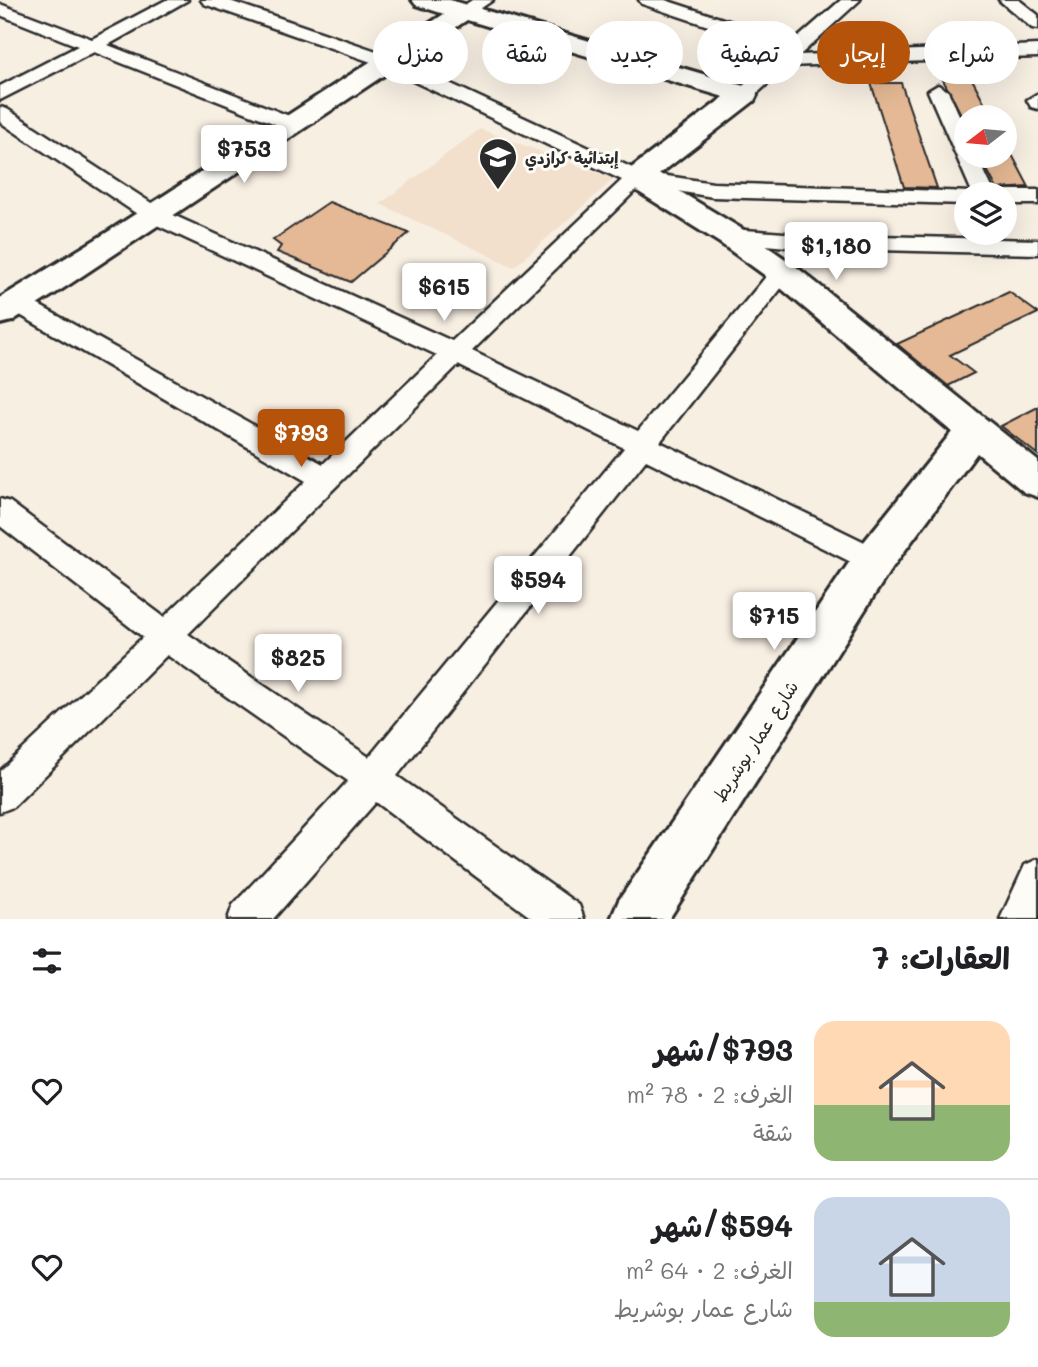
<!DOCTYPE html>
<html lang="ar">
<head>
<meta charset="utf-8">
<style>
	:root { --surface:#fff; --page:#f6f6f6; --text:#202124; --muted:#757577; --line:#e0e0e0; --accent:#b45309 }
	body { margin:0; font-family:Mali,"Playpen Sans Arabic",sans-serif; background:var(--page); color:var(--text); direction:rtl; height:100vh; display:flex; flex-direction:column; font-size:26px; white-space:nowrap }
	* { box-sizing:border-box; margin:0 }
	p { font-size:23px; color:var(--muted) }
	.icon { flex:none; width:38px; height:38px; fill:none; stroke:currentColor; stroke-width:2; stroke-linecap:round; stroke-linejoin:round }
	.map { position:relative; height:919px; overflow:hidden; direction:ltr }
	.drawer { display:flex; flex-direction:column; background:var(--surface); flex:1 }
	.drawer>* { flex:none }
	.guide { position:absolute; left:21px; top:21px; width:998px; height:63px; direction:rtl; display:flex; gap:14px }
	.needle { width:46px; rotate:254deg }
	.controls { position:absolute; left:954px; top:105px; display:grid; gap:14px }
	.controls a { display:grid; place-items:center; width:63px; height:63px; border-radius:50%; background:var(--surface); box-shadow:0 7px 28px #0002; font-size:35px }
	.price { position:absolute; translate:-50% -60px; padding:0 16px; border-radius:7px; background:#fff; color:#222; font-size:23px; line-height:46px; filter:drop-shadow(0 2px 4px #0008) }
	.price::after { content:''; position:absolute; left:50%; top:42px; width:21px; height:16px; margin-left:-10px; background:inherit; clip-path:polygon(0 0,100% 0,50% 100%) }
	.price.selected { background:var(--accent); color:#fff }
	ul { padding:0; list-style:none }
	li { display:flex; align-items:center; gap:21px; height:175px; padding:0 28px }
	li+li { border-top:2px solid var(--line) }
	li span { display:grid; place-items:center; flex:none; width:196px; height:140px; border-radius:21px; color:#555 }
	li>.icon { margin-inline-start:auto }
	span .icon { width:84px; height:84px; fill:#fffc; stroke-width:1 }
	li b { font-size:30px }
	h2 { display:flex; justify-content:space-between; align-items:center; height:84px; padding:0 28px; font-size:30px }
	.chip { padding:0 24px; border-radius:32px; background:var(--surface); box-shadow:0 7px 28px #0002; font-size:24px; line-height:63px }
	.chip.selected { background:var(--accent); color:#fff }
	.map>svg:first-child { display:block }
</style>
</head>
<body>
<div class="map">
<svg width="1038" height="919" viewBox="0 0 1038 919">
	<rect width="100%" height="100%" fill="#f8efe3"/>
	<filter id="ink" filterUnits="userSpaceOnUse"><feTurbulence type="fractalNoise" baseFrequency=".0143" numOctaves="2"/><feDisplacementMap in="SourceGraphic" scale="14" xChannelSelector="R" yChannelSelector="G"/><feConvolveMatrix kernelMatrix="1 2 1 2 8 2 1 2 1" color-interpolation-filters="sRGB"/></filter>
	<g filter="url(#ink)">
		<path fill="#f2dfcc" d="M480,129L614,179L514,267L380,204Z"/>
		<path fill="#e5b995" stroke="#2b2b2b" stroke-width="2" d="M942,78L972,79L992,117H966V124Z
			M871,83H901L937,188L904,187Z
			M1004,140L1009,149L1029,187L997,189L980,156H1004Z
			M329,202L409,233L351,282L277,252L281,246L273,240Z
			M1009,292L1038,313L950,355L974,373L948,386L897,344Z
			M1038,407V455L1001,426Z"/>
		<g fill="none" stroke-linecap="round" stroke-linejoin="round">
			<defs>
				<path id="street" d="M166,0H188L108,45L297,119L300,123L297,127H283L94,52L0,100V86L78,46L0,15V4L92,39Z
					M201,0H227L391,56L641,172L713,183L972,192L928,91L938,85L948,91L966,130V156H977L995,194H966V204L713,197L641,185L472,351L638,431L774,267L782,265L790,267L794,272L790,277L660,442L885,552L889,560L885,568L874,572L863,568L646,460L397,776L579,905L584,919H533L376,802L273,919H228L233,905L348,781L167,655L13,807L0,812V771L143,637L0,526V499L10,502L164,617L306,481L8,308L5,303L8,298L17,295L26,298L323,464L437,355L146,220L0,122V107L7,109L162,210L452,341L622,180L377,64L204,4ZM458,365L624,448L369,757L188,634Z
					M472,0H493L468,17H456L453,13Z
					M639,0H665L793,42L841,0H860L800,55L1038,45V57L787,66L751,99L744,101L734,95L737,91L783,51L642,4Z
					M999,0H1019L1038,15V29L1032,28Z
					M1037,94H1038V109L1031,107L1027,100Z
					M1004,190H1038V204H1004V194H995Z
					M731,229L798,234L1038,240V254L798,248L723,241L720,236L723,231Z
					M1038,859V919H1000L1025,865Z"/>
				<path id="secondary" d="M412,0H450L754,89L757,95L754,101L656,177L742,229L794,265L1038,461V497L1024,492L977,453L889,572L669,919H611L619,900L859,548L952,432L770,279L720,243L626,184L621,178L626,172L724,97L467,20L70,284L12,321L0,324V298L106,233L444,14L416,5Z"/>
			</defs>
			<use href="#street" stroke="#2b2b2b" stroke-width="5"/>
			<use href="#secondary" stroke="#2b2b2b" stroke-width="6"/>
			<use href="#street" fill="#fdfcf7" fill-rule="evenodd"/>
			<use href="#secondary" fill="#fdfcf7" fill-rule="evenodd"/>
		</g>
	</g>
	<defs>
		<symbol id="school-pin" viewBox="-11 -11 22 30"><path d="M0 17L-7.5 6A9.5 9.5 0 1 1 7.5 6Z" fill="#2b2b2b" stroke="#fdfcf7"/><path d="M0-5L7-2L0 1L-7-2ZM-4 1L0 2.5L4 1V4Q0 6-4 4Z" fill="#fff"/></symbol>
	</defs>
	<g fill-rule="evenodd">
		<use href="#school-pin" x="476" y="135" width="44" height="60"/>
	</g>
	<g text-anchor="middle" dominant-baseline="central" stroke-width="6" stroke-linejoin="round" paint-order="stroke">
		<g font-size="16" font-weight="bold" fill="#2b2b2b" stroke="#fdfcf7" text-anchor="start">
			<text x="525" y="157">إبتدائية كرازدي</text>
		</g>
		<g font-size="18" fill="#2b2b2b" stroke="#fdfcf7">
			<text transform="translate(755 741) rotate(-57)">شارع عمار بوشريط</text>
		</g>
	</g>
</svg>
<div class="controls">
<a><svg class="needle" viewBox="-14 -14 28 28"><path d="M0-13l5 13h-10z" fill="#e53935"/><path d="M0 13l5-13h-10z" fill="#757577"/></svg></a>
<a><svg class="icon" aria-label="layers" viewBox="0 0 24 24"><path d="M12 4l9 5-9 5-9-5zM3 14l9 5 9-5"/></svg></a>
</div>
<b class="price" style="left:244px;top:185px">$753</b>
<b class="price" style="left:836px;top:282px">$1,180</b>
<b class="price" style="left:444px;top:323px">$615</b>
<b class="price selected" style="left:301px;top:469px">$793</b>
<b class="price" style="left:538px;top:616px">$594</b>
<b class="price" style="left:774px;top:652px">$715</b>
<b class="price" style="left:298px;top:694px">$825</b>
<div class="guide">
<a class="chip">شراء</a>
<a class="chip selected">إيجار</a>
<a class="chip">تصفية</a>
<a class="chip">جديد</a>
<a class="chip">شقة</a>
<a class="chip">منزل</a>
</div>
</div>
<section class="drawer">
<h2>العقارات: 7<svg class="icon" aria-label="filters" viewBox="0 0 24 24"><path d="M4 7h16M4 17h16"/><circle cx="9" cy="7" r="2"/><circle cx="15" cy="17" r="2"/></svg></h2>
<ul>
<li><span style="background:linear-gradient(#ffd9b3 60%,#8fb573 0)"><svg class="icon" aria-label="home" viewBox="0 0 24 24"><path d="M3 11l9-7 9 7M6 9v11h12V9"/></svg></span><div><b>$793/شهر</b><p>الغرف: 2 · 78 m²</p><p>شقة</p></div><svg class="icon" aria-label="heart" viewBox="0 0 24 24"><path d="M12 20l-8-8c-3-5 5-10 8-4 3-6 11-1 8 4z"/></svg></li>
<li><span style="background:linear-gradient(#c9d6e8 75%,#8fb573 0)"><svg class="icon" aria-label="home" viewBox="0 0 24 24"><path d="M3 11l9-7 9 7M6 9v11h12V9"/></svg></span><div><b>$594/شهر</b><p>الغرف: 2 · 64 m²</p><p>شارع عمار بوشريط</p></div><svg class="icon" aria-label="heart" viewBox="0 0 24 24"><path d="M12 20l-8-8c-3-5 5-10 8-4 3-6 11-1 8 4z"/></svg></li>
</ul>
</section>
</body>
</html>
